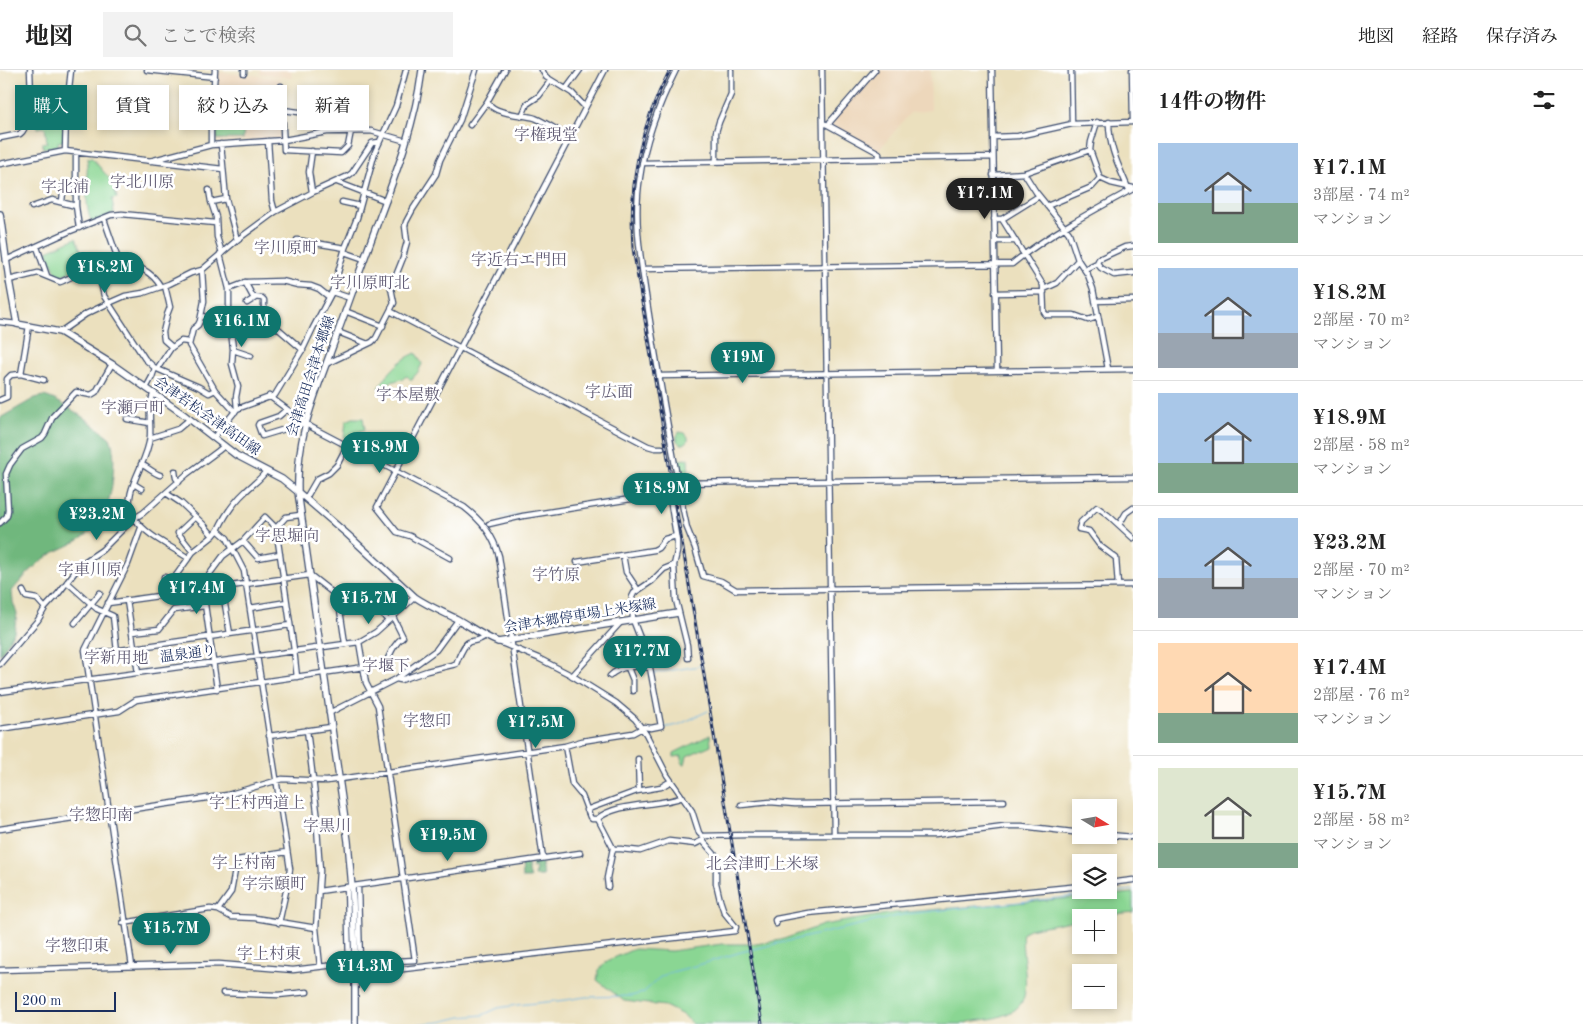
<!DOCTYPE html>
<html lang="ja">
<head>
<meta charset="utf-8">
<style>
	:root { --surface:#fff; --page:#f2f2f2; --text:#222; --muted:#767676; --line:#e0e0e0; --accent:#0f766e }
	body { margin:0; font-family:"Old Standard TT","Noto Serif JP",serif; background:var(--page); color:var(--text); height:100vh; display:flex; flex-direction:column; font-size:19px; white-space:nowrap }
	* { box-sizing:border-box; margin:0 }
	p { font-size:16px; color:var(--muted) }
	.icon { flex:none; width:28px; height:28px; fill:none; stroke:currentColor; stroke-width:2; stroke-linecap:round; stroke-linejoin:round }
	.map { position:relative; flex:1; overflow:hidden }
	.details { display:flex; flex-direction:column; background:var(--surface); width:450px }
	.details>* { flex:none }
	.top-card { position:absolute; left:15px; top:15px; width:475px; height:45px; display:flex; gap:10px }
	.needle { width:32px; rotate:101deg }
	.buttons { position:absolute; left:1072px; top:729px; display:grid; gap:10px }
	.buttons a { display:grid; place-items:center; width:45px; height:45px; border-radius:0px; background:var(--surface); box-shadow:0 2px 8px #0003; font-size:25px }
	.scale { position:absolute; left:15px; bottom:12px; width:101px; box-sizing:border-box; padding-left:5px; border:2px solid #1b2f5e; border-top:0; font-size:14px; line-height:18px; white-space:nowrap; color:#1b2f5e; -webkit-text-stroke:4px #fff; paint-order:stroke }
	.price { position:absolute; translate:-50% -42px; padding:0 11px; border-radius:18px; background:var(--accent); color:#fff; font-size:16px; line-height:32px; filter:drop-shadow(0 1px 2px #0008) }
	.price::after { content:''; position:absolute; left:50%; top:30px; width:15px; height:11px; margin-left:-8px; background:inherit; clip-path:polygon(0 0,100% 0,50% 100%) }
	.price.on { background:#222; color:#fff }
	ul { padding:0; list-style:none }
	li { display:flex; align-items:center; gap:15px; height:125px; padding:0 25px }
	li+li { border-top:1px solid var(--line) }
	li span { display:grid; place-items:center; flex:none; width:140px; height:100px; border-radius:0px; color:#555 }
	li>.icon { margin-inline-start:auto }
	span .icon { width:60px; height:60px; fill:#fffc; stroke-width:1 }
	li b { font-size:21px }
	h2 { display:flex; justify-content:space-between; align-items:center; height:60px; padding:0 25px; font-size:21px }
	.chip { padding:0 18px; border-radius:0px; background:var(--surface); box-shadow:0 2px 8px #0003; font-size:18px; line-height:45px }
	.chip.on { background:var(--accent); color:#fff }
	header { display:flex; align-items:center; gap:30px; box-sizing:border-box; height:70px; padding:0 25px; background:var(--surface); border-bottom:1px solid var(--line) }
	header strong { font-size:24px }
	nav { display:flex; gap:28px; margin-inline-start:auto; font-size:18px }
	.search { width:350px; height:45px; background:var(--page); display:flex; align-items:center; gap:12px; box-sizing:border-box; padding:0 18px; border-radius:0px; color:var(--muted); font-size:19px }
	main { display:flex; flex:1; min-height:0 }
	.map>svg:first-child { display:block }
</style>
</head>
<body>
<header>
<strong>地図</strong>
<div class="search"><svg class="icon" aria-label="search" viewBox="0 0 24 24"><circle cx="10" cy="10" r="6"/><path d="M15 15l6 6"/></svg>ここで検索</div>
<nav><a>地図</a><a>経路</a><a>保存済み</a></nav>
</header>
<main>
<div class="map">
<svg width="1133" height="954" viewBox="0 0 1133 954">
	<rect width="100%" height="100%" fill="#fff"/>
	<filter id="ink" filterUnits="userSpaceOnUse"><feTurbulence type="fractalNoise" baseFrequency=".02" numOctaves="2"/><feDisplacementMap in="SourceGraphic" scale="10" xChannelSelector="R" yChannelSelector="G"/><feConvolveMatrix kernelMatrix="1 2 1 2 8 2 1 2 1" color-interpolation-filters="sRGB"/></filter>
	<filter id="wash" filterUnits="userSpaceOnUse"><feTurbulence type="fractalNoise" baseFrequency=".0096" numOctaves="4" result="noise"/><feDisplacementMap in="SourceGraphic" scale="20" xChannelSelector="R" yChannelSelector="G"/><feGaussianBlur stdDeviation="1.12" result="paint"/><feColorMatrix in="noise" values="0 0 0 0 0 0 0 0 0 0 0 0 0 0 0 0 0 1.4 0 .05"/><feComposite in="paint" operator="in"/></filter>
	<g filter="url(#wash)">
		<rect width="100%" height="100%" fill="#ebe0be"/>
		<path fill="#edd7bb" d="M260,0H292L291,8L260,4Z
			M877,0H930L931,40L910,43L879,80L832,56L831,52Z
			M218,2L280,8L283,69L217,72L215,69L214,59Z"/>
		<path fill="#8ad693" stroke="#528278" d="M218,24L261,25L260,55H244L243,69H217Z
			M63,47L65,49L64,71L58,72V76L43,78L42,73L47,72L45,57L38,58L37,51Z
			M88,88H92L113,113L117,128L112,129L114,143L92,152C84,140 87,104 88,88Z
			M76,168L87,196L73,200L58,207L47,181Z
			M416,283L422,294L418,302L411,310L407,306C397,313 388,309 381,319L378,318C389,303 398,290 416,283Z
			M353,348H363L365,359L351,366V368H344L346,351Z
			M679,362L685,363L688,367V371L684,374H680L676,370L678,369L676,368Z
			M688,389L689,409L680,410L676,390Z
			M710,665L711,675L687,686L685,694H682V686L674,687V683Z
			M1133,823V842L1081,848V849L1029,859L1023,862C1019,882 1034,922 1018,937C1013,942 1007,944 1001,946C989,951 975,949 963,954H692L685,946L665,936L624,931L597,910L599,900L607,891L634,879L671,881L722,874H756L781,870L823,855L893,843Z"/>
		<path fill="#6fb77d" stroke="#45736e" d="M43,326C59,328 97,357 110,368C115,380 114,393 113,406C111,431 103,456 79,470C69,476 58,480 48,486C36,494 21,510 12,521L13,532L17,544L14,562L0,585V348L35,328Z
			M533,791H541L543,806H534L536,798L535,797L532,798L531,792Z
			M524,793H528V802L530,808H522L521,795Z"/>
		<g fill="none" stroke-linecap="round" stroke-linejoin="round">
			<path stroke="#70b7e7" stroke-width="1" d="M584,434L667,421
				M500,447L523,444
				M654,603L700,596
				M662,658L678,655L708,641
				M418,954L440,952L461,947L483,945L498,938L517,935L566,930L585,927L631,926L643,923L659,908L668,903L702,894L741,882L906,844L1133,820"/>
		</g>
	</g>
	<g filter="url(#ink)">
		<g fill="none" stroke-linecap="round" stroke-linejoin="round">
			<defs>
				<path id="minor" d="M147,0L215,7
					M542,0L546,7L572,23L585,37
					M676,0C659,34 645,69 640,107C633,149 641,191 647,232C657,299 670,367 682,434L687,458L695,478L703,506L721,511L736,520L1133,515
					M822,0L834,765
					M992,0L997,300
					M1071,0L1072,54
					M1132,0L1133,51
					M244,3V0
					M281,16L284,80L341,83L348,76L351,61
					M566,19L580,0
					M487,32C496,45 521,44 535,48C547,53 558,61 570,67
					M283,40L314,44
					M522,46L527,34L539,26L551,10
					M32,50L66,46
					M1097,52L1091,72L1090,80L1100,108L1111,113L1133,118
					M1109,52C1109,78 1118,94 1128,118
					M826,54L879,83V89
					M470,55L487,32L505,0
					M829,55L830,52L875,0
					M993,67L1018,66L1072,54L1133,52
					M0,68L20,64C26,60 24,53 32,50L30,0
					M268,71L272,131L275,142
					M221,74L226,129L211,132L216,147L217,167L222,183
					M211,75V57L215,0
					M65,81L66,46L71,0
					M76,82V136L79,158
					M150,91L211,75L284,70L327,62L371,61L406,71
					M716,91V62L719,52L731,24V0
					M642,93L993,87
					M0,94L65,81L223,99
					M1024,103L1036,122L1069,163L1078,190L1088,205L1093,219L1108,299
					M993,105L1024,103L1090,80
					M337,112L386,131
					M209,120L211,132
					M312,122L309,102L312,81
					M226,129L237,170
					M62,132L64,113
					M342,132L360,136
					M1047,136L1092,117L1100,108
					M32,137L52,130L76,136
					M104,149L120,195
					M994,149H1002L1043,215L1044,242L1046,245H1074L1088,250L1097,247
					M1002,149L1039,126
					M995,171H1015
					M37,177L47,206
					M295,181L297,170L345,178
					M344,182L364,189
					M220,184L229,219V243L233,279L232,294L238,316L236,327L237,339
					M6,190L68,162L111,145L122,144L215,153
					M1097,193L1099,189L1125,177L1133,176
					M642,199L1012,194C1046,166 1094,140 1133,119
					M1085,199L1097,193L1101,198L1114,205L1133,203
					M202,200L204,231L200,251L198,255L193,259L189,275L215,320
					M99,203L104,226L145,289L155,298L152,307L146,318
					M9,210L38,203L60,212C69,209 76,203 85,202C90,201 96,203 101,202C107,200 112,197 119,195C136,192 153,203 161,217
					M245,212L253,227L262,228L264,230V254
					M165,216L170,237L167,245L163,262L164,270L172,277
					M229,219L247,212L282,211L298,215L311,216L319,219L329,227
					M1044,219L1057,213L1078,190
					M332,222L350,228
					M995,223L1044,222
					M1095,231L1133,230
					M247,233L255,228
					M345,241L383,256
					M390,241L648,376L655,378H662
					M201,246L217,250L216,264
					M0,252L17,254
					M230,254L274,255L303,280
					M60,262L86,244L109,233L125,226L143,223L169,214L191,203L202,200L237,170L275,142L313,122L348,106L352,103L372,73L379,72
					M338,262L368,274
					M233,280L251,286
					M326,294L372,272L376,268L394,233L391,218L403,188L405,179L407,172L405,156L406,152L413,139L436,104L440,90L460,50L476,0
					M155,298L199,317L209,323L215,320L235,342
					M157,299L171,278L181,271L189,272
					M21,304L29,256
					M659,306L1133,299
					M269,326L311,357L464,437C482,451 493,465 499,486L543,788
					M0,330L7,327V309L11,305L21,304L44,310
					M286,340L279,346L259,353L258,355L262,366L305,353
					M127,349L150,353
					M214,367L237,339L275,325L304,277L313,258L333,220L345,178L357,148L375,82L396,36L406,0
					M150,368L178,359L190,349
					M141,394C147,397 155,404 160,405
					M175,401L176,408L179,412
					M678,413L1133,407
					M134,414L142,419
					M166,423L181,433L204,455L213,466L218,460L227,468L244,501L290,799L288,812L279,853
					M306,428L317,409L329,403L337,395L347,376
					M134,448C148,467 169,475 188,488
					M133,449C120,420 148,395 150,366C151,353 147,336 154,323
					M0,453L7,446L8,440L6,404L10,395L22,379L42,368L45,364L53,346L76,322L91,325L96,322L112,294
					M489,454L523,446L669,423L677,471V482L674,495L676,530L687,575L688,588
					M1119,455L1126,443L1133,438
					M276,458L286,447L300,445
					M218,460C225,445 234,432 246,421C253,414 261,409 266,401
					M243,471L258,488L280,484
					M193,482L178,463L195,447
					M623,485L626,502L638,520
					M450,488L410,466L397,462L377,437L605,0
					M577,492L654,480L658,478L665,469L676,466
					M164,507C172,508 177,516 178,524
					M172,511L193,482L213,466
					M67,512L97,539L113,546L117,581
					M1118,515L1116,488L1100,476L1089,461L1079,459L1081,452L1097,437L1108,445L1133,468
					M222,517L230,564
					M208,519L206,509L223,486L243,471L265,447L276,458L294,580L297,607
					M203,520L217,619
					M23,521L26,527L37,529L45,538
					M338,527L345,573
					M127,531L138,603
					M108,533L310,505L338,527L375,534L388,551
					M250,538L287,532
					M75,553L100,523
					M132,562L159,559L174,540L205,536
					M499,572L538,588L571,605L616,633L635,649L646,664L667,705L692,741L699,763L702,766L747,765H934L1004,756H1022L1081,763
					M86,585L290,555
					M0,594L38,550L45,538L58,524L81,494L102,480L133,449L143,443L187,404L218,381L224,376
					M636,596L642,573L633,550L632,527L634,523L652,511L664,499L674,495
					M628,598L633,610V621
					M572,606L620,553
					M396,609L401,610L427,601L456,594C459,587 463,575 469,572C475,570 480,571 485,566
					M0,622L359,572L376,562L415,527
					M329,643L396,609L436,580L458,550
					M0,659L119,641L136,630L385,594L386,593C391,582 394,574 403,567L393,547
					M269,666L331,657
					M565,676L572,714L582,726L590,747L592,749H598L613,778L607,808L608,817
					M638,689L639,720
					M741,735L770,732L795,734L1004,731
					M586,740L637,721L661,717L671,711
					M597,749C619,731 658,737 683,727
					M0,759L227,725L282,709L327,711L565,676L582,671L633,663L644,657L651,658L661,656L650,598C637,595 619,596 610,606
					M1109,765L1133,767
					M613,779H621L640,781L669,771L695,774L703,770
					M1109,813L1133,810
					M358,816L360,893
					M347,817L349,894
					M319,821L580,783
					M218,840L231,822L237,790L287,782
					M123,853L210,839L218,840L231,847L255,848L316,858L320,801L317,757L318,750L307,660
					M776,854L775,850L776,849L808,843L1081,816
					M316,858L320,896
					M132,896L85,580L128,494L141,458
					M341,896L369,897L395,900L735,861L736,857L724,842L720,830L716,813V786L703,771
					M0,900L219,894L293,900L343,894L415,890L378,636L366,613L359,572
					M223,923L278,925L307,922"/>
				<path id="major" d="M422,0C415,55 395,106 376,157C361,197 347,238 332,278C314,328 296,367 298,422L347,464L415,527C428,536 443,542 457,549C471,557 483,566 498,572L678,543
					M0,144L9,210L17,254L60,262L112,294L183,344L236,385L282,409L298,422L348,771L353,830L355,891"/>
			</defs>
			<use href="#minor" stroke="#3a4a6c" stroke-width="7"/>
			<use href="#major" stroke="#3a4a6c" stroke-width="8"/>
			<use href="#minor" stroke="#fff" stroke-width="4.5"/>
			<use href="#major" stroke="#fff" stroke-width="5.5"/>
			<defs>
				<path id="rail" d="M670,0C639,59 629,111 633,178L762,954"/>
			</defs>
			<use href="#rail" stroke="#1b2f5e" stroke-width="3"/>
			<use href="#rail" stroke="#fff" stroke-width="1" stroke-dasharray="4" stroke-linecap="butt"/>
			<defs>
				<path id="major-bridge" d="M355,891V954"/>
			</defs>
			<use href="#major-bridge" stroke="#3a4a6c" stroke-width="8" stroke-linecap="butt"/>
			<use href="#major-bridge" stroke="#fff" stroke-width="5.5"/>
		</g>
	</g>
	<g text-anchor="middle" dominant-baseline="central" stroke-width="5" stroke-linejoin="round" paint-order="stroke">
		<g font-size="14" fill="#1b2f5e" stroke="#fff">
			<text transform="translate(311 306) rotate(-72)">会津高田会津本郷線</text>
			<text transform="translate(207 346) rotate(35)">会津若松会津高田線</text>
			<text transform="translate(580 546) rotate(-9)">会津本郷停車場上米塚線</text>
			<text transform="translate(188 584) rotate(-8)">温泉通り</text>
		</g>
		<g font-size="16" fill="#615c74" stroke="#fff">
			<text x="546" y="66">字権現堂</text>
			<text x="142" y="113">字北川原</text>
			<text x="65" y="118">字北浦</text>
			<text x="286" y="179">字川原町</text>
			<text x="519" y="191">字近右エ門田</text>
			<text x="370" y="214">字川原町北</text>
			<text x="609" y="323">字広面</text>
			<text x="408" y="326">字本屋敷</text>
			<text x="133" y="339">字瀬戸町</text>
			<text x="287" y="467">字思堀向</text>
			<text x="90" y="501">字車川原</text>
			<text x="556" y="506">字竹原</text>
			<text x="116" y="589">字新用地</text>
			<text x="386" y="597">字堰下</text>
			<text x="427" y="652">字惣印</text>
			<text x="257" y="734">字上村西道上</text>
			<text x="101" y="746">字惣印南</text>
			<text x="327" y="757">字黒川</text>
			<text x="244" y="794">字上村南</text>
			<text x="762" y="795">北会津町上米塚</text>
			<text x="274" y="815">字宗頤町</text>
			<text x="77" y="877">字惣印東</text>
			<text x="269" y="885">字上村東</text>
		</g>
	</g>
</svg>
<div class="buttons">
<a><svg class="needle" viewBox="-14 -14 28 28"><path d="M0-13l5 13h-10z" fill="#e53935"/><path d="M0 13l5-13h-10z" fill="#767676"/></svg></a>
<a><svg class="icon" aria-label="layers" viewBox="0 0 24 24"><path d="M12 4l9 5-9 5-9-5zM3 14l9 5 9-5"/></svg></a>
<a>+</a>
<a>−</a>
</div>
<div class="scale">200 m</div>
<b class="price on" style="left:985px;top:150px">¥17.1M</b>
<b class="price" style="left:105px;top:224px">¥18.2M</b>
<b class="price" style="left:242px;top:278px">¥16.1M</b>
<b class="price" style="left:743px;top:314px">¥19M</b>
<b class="price" style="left:380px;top:404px">¥18.9M</b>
<b class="price" style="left:662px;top:445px">¥18.9M</b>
<b class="price" style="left:97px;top:471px">¥23.2M</b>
<b class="price" style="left:197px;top:545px">¥17.4M</b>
<b class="price" style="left:369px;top:555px">¥15.7M</b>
<b class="price" style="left:642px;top:608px">¥17.7M</b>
<b class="price" style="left:536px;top:679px">¥17.5M</b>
<b class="price" style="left:448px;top:792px">¥19.5M</b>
<b class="price" style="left:171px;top:885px">¥15.7M</b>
<b class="price" style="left:365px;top:923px">¥14.3M</b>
<div class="top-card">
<a class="chip on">購入</a>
<a class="chip">賃貸</a>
<a class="chip">絞り込み</a>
<a class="chip">新着</a>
</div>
</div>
<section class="details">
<h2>14件の物件<svg class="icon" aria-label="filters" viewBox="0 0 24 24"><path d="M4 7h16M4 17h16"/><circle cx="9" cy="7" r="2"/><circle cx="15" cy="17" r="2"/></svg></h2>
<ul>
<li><span style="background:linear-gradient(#a9c7e8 60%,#7fa58c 0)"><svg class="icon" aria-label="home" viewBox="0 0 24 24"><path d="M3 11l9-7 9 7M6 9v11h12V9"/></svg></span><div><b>¥17.1M</b><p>3部屋 · 74 m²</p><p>マンション</p></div></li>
<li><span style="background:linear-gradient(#a9c7e8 65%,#9aa5b1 0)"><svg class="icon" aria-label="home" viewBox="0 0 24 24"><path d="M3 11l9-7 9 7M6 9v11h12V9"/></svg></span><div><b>¥18.2M</b><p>2部屋 · 70 m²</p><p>マンション</p></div></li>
<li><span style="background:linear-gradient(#a9c7e8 70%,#7fa58c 0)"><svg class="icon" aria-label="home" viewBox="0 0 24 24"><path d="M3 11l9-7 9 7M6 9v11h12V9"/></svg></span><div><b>¥18.9M</b><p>2部屋 · 58 m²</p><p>マンション</p></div></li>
<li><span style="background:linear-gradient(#a9c7e8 60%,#9aa5b1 0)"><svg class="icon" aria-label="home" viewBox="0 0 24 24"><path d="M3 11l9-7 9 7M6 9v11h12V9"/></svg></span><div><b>¥23.2M</b><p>2部屋 · 70 m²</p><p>マンション</p></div></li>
<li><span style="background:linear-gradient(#ffd9b3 70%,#7fa58c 0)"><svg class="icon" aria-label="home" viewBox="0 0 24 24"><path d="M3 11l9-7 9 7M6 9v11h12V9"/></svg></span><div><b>¥17.4M</b><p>2部屋 · 76 m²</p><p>マンション</p></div></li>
<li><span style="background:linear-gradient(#dfe7d0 75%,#7fa58c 0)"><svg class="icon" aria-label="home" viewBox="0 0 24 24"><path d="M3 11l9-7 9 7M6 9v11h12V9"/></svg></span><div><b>¥15.7M</b><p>2部屋 · 58 m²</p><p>マンション</p></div></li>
</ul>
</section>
</main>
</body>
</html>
